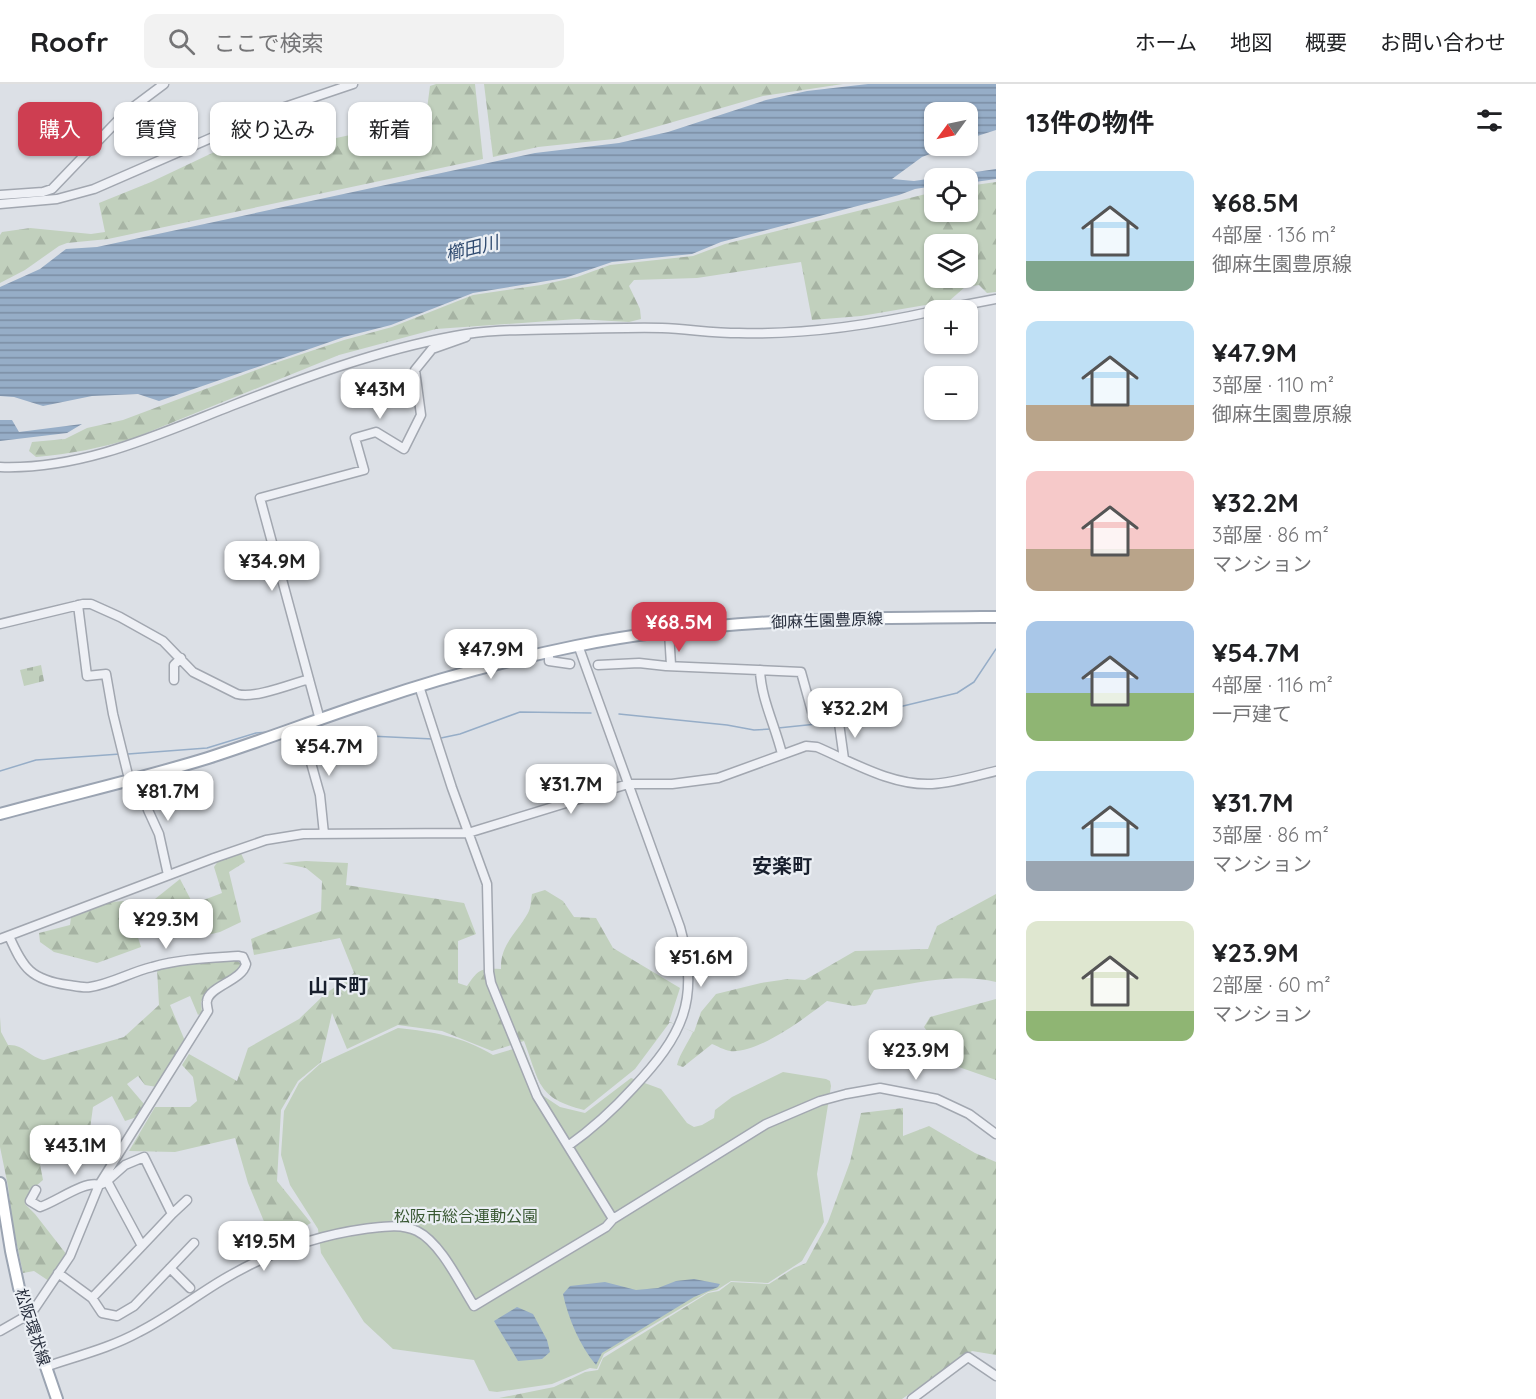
<!DOCTYPE html>
<html lang="ja">
<head>
<meta charset="utf-8">
<style>
	:root { --surface:#fff; --page:#f2f2f2; --text:#202124; --muted:#757577; --line:#e0e0e0; --accent:#ce3e51 }
	body { margin:0; font-family:Quicksand,"Noto Sans JP",sans-serif; background:var(--page); color:var(--text); height:100vh; display:flex; flex-direction:column; font-size:22px; white-space:nowrap }
	* { box-sizing:border-box; margin:0 }
	p { font-size:20px; color:var(--muted) }
	.icon { flex:none; width:33px; height:33px; fill:none; stroke:currentColor; stroke-width:2; stroke-linecap:round; stroke-linejoin:round }
	.map { position:relative; flex:1; overflow:hidden }
	.sheet { display:flex; flex-direction:column; background:var(--surface); width:540px }
	.sheet>* { flex:none }
	.hud { position:absolute; left:18px; top:18px; width:570px; height:54px; display:flex; gap:12px }
	.needle { width:39px; rotate:237deg }
	.tools { position:absolute; left:924px; top:18px; display:grid; gap:12px }
	.tools a { display:grid; place-items:center; width:54px; height:54px; border-radius:12px; background:var(--surface); box-shadow:0 2px 4px #0004; font-size:30px }
	.price { position:absolute; translate:-50% -51px; padding:0 14px; border-radius:12px; background:#fff; color:#222; font-size:20px; line-height:39px; filter:drop-shadow(0 2px 3px #0008) }
	.price::after { content:''; position:absolute; left:50%; top:36px; width:18px; height:14px; margin-left:-9px; background:inherit; clip-path:polygon(0 0,100% 0,50% 100%) }
	.price.selected { background:var(--accent); color:#fff }
	ul { padding:0; list-style:none }
	li { display:flex; align-items:center; gap:18px; height:150px; padding:0 30px }
	li span { display:grid; place-items:center; flex:none; width:168px; height:120px; border-radius:12px; color:#555 }
	li>.icon { margin-inline-start:auto }
	span .icon { width:72px; height:72px; fill:#fffc; stroke-width:1 }
	li b { font-size:26px }
	h2 { display:flex; justify-content:space-between; align-items:center; height:72px; padding:0 30px; font-size:26px }
	.pill { padding:0 21px; border-radius:12px; background:var(--surface); box-shadow:0 2px 4px #0004; font-size:21px; line-height:54px }
	.pill.selected { background:var(--accent); color:#fff }
	header { display:flex; align-items:center; gap:36px; box-sizing:border-box; height:84px; padding:0 30px; background:var(--surface); border-bottom:2px solid var(--line) }
	header strong { font-size:28px }
	nav { display:flex; gap:33px; margin-inline-start:auto; font-size:21px }
	.search { width:420px; height:54px; background:var(--page); display:flex; align-items:center; gap:15px; box-sizing:border-box; padding:0 21px; border-radius:12px; color:var(--muted); font-size:22px }
	main { display:flex; flex:1; min-height:0 }
	.map>svg:first-child { display:block }
</style>
</head>
<body>
<header>
<strong>Roofr</strong>
<div class="search"><svg class="icon" aria-label="search" viewBox="0 0 24 24"><circle cx="10" cy="10" r="6"/><path d="M15 15l6 6"/></svg>ここで検索</div>
<nav><a>ホーム</a><a>地図</a><a>概要</a><a>お問い合わせ</a></nav>
</header>
<main>
<div class="map">
<svg width="996" height="1315" viewBox="0 0 996 1315">
	<defs>
		<pattern id="forest-firs" width="22" height="20" patternUnits="userSpaceOnUse" patternTransform="scale(1.5)"><rect width="22" height="20" fill="#c1d0bd"/><path d="M5 1l3.5 6h-7zM16 11l3.5 6h-7z" fill="#a6b3a3"/></pattern>
		<pattern id="cemetery-stones" width="16" height="16" patternUnits="userSpaceOnUse" patternTransform="scale(1.5)"><rect width="16" height="16" fill="#c1d0bd"/><path d="M2 7V4a2 2 0 0 1 4 0v3zM10 15v-3a2 2 0 0 1 4 0v3z" fill="#a6b3a3"/></pattern>
		<pattern id="water-rules" width="6" height="5" patternUnits="userSpaceOnUse" patternTransform="scale(1.5)"><rect width="6" height="5" fill="#96adc7"/><path d="M0 2.5h6" fill="none" stroke="#7a8da3"/></pattern>
	</defs>
	<rect width="100%" height="100%" fill="#dce0e6"/>
	<path fill="url(#forest-firs)" fill-rule="evenodd" d="M436,0H475L483,75L108,155L67,159L59,162L25,186L0,199V151L2,148L30,144L91,150L105,148L99,119L151,98L284,35L290,64L364,48L400,47L425,40L430,2Z
		M484,0H843L763,12L614,55L538,63L493,73Z
		M996,98V208L987,209L979,201L965,203L949,217L861,232L812,236L801,178L697,194L634,196L629,202L640,225L641,235L629,238L577,235L436,245L339,271L134,354C101,364 70,370 36,373L29,367L32,358L65,355L87,344L123,336L269,281L344,256L392,243L473,211L541,201L577,193L610,181L693,172L725,160L934,108V128H968V102ZM934,160H968V194H934Z
		M239,765L245,778L229,788L241,838L220,848L199,853L189,839L136,847L141,863L97,879L54,868L40,858L39,849L70,841L71,833L109,818L155,815L180,795L193,820L222,809L214,783L218,777Z
		M306,777L348,779L346,801L464,819L476,850L458,857V899L467,902C479,885 480,884 501,885C500,860 517,849 528,829C531,824 531,816 532,810L545,806L563,817L574,833L596,834L613,864L680,904L669,938L694,948L701,928L716,910L761,899L788,895L805,896L855,867L928,865L937,842L996,810V898C957,888 912,900 874,906L866,920L854,922L827,917C805,934 758,970 730,967C724,966 717,962 712,960L683,983L677,981C680,969 688,959 693,948L670,938L635,985L584,1026C537,1014 540,999 524,957L492,967L442,947L398,941L347,965L332,929L321,978L298,997L281,1026L277,1097L311,1139L273,1159L248,1099L235,1054L175,1068L129,1067L155,1023H190L197,1017L193,993L182,981L189,970L237,997L248,964L299,935L324,911L354,889L340,854L254,871L251,855L321,827L322,797L306,784L282,779Z
		M235,875L240,879V886L207,909L201,918L202,928L198,931L190,912L170,921L185,957L157,1003L145,1001L138,992L127,1000L144,1020L137,1033L125,1037L112,1012L93,1023L90,1045L94,1055L81,1067L66,1053L38,1070L43,1096L29,1108L25,1120L35,1130L67,1171L49,1197L34,1187L23,1189L12,1138L8,1102L0,1063V933L1,948L8,961C24,960 29,973 44,976L124,953L159,921L157,885L189,878Z
		M996,915V996L953,981L924,943L930,933Z
		M903,1024V1052L929,1042L975,1069L996,1078V1271L972,1267L902,1315L499,1314L554,1303L585,1288L598,1286L603,1274L708,1209L719,1207L731,1198L769,1200L794,1184L806,1179L828,1138L850,1078L861,1029Z"/>
	<path fill="url(#cemetery-stones)" d="M41,581L44,597L24,602L20,586Z"/>
	<path fill="#c1d0bd" d="M398,944C434,948 461,952 493,971L523,962L542,1011L560,1023L585,1029L631,994L661,1005L687,1039L694,1043L702,1041L714,1034L715,1026L732,1013L783,988L826,995L830,997L831,1002L817,1090L824,1138L802,1177L768,1199L731,1197L717,1206L708,1208L604,1270L597,1285L590,1284L552,1300L497,1308L489,1307L474,1276L393,1265L364,1238L321,1169L318,1145L290,1101L281,1071L284,1027L299,999L320,980Z"/>
	<path fill="url(#water-rules)" d="M868,0H996V46L968,55V28H934V62H951L922,73L892,95L914,97L996,85V95L968,99V94H934V102L915,105L899,111L721,158L692,170L612,178L565,194L473,209L391,241L344,253L159,317L138,310L92,312L43,322L14,313L0,312V203L40,185L66,165L97,163L535,69L619,59L668,48L766,16L807,7Z
		M0,336H12L19,348L82,340L67,349L0,357Z
		M694,1195L720,1200L718,1203L694,1213L602,1269L596,1281C580,1262 568,1234 563,1210L570,1202L605,1198L636,1206L658,1204L676,1197Z
		M517,1223L533,1230L547,1256L550,1268L542,1275L518,1277L494,1237Z"/>
	<g fill="none" stroke-linecap="round" stroke-linejoin="round">
		<path stroke="#96adc7" stroke-width="1.5" d="M619,630L727,641L754,646L771,645
			M841,637L957,609L974,598L996,565
			M778,644L836,638
			M306,649L433,655
			M441,654L460,650L520,628L591,629
			M128,670L207,664L256,649L268,648
			M0,687L36,676L120,670"/>
		<defs>
			<path id="minor" d="M0,111L43,108L52,105L124,30L164,0
				M0,120L57,115L94,105L273,27L353,0
				M938,226L996,215
				M0,383C81,386 157,351 231,322C303,294 378,266 455,252C491,245 529,246 566,245C598,245 630,243 662,244C688,245 713,249 739,249C804,251 871,241 934,227
				M78,521L87,592L106,590L113,630L129,695
				M0,540L83,520H91L120,533L163,557L193,588L237,610C254,615 291,600 309,595
				M669,548L671,581
				M549,568V577L570,580
				M598,581L639,579L666,582L801,588L814,635L838,632L844,675
				M760,586C761,615 775,641 782,670
				M174,596V581L181,574
				M419,602L452,704L487,800L489,888L491,899L537,1012L613,1135
				M320,636L260,414L364,386L355,354L376,348L404,365L421,331L415,286L432,265L466,253
				M301,643L320,711L324,750
				M138,693L148,726L159,750L168,791
				M0,855L214,774L266,756L303,750L468,749L628,700H672L718,694L806,662L817,663C852,678 892,702 932,700C953,699 975,692 996,687
				M568,1062C592,1045 613,1026 633,1004C682,952 701,916 680,843L578,561
				M36,1106L30,1117L40,1123C56,1118 85,1096 99,1101L104,1099
				M172,1130L187,1116
				M170,1184L190,1204
				M58,1189L92,1214C119,1186 146,1158 172,1130L144,1073L125,1081L107,1097L142,1162
				M92,1214L102,1229L117,1232L134,1222L194,1159
				M0,1247L28,1231L35,1224L70,1172L99,1101L208,927C208,927 206,918 207,917C209,902 242,897 246,880L243,873L238,872C209,874 180,875 152,883C131,888 111,900 90,903C83,904 75,902 68,901C31,896 23,884 9,852
				M45,1283C77,1272 110,1264 139,1248C169,1233 195,1212 224,1195C268,1169 313,1152 364,1145C382,1143 400,1139 417,1147C441,1159 460,1200 474,1222L606,1143L613,1135L766,1040L820,1017L846,1010L880,1004L937,1015L969,1030L996,1050
				M912,1315L968,1273L996,1292"/>
			<path id="major" d="M0,730C69,711 140,695 208,674C264,656 318,635 373,617C440,594 508,576 576,562C714,534 856,534 996,533
				M0,1099L11,1167L19,1204L57,1315"/>
		</defs>
		<use href="#minor" stroke="#a2a7b0" stroke-width="11"/>
		<use href="#major" stroke="#9ba4b2" stroke-width="14"/>
		<use href="#minor" stroke="#eef0f5" stroke-width="8"/>
		<use href="#major" stroke="#fff" stroke-width="10"/>
	</g>
	<g text-anchor="middle" dominant-baseline="central" stroke-width="4.5" stroke-linejoin="round" paint-order="stroke">
		<g font-size="16" fill="#262d3c" stroke="#ebeff4">
			<text transform="translate(827 536) rotate(-2)">御麻生園豊原線</text>
			<text transform="translate(33 1243) rotate(72)">松阪環状線</text>
		</g>
		<g font-size="16" fill="#395833" stroke="#ebeff4">
			<text x="466" y="1132">松阪市総合運動公園</text>
		</g>
		<g font-size="18" font-style="italic" fill="#304b70" stroke="#ebeff4">
			<text transform="translate(472 164) rotate(-14)">櫛田川</text>
		</g>
		<g font-size="20" font-weight="bold" fill="#181f2d" stroke="#ebeff4">
			<text x="782" y="781">安楽町</text>
			<text x="338" y="901">山下町</text>
		</g>
	</g>
</svg>
<div class="tools">
<a><svg class="needle" viewBox="-14 -14 28 28"><path d="M0-13l5 13h-10z" fill="#e53935"/><path d="M0 13l5-13h-10z" fill="#757577"/></svg></a>
<a><svg class="icon" aria-label="locate" viewBox="0 0 24 24"><circle cx="12" cy="12" r="6"/><path d="M12 2v4M12 18v4M2 12h4M18 12h4"/></svg></a>
<a><svg class="icon" aria-label="layers" viewBox="0 0 24 24"><path d="M12 4l9 5-9 5-9-5zM3 14l9 5 9-5"/></svg></a>
<a>+</a>
<a>−</a>
</div>
<b class="price" style="left:380px;top:336px">¥43M</b>
<b class="price" style="left:272px;top:508px">¥34.9M</b>
<b class="price selected" style="left:679px;top:569px">¥68.5M</b>
<b class="price" style="left:491px;top:596px">¥47.9M</b>
<b class="price" style="left:855px;top:655px">¥32.2M</b>
<b class="price" style="left:329px;top:693px">¥54.7M</b>
<b class="price" style="left:571px;top:731px">¥31.7M</b>
<b class="price" style="left:168px;top:738px">¥81.7M</b>
<b class="price" style="left:166px;top:866px">¥29.3M</b>
<b class="price" style="left:701px;top:904px">¥51.6M</b>
<b class="price" style="left:916px;top:997px">¥23.9M</b>
<b class="price" style="left:75px;top:1092px">¥43.1M</b>
<b class="price" style="left:264px;top:1188px">¥19.5M</b>
<div class="hud">
<a class="pill selected">購入</a>
<a class="pill">賃貸</a>
<a class="pill">絞り込み</a>
<a class="pill">新着</a>
</div>
</div>
<section class="sheet">
<h2>13件の物件<svg class="icon" aria-label="filters" viewBox="0 0 24 24"><path d="M4 7h16M4 17h16"/><circle cx="9" cy="7" r="2"/><circle cx="15" cy="17" r="2"/></svg></h2>
<ul>
<li><span style="background:linear-gradient(#bfe0f5 75%,#7fa58c 0)"><svg class="icon" aria-label="home" viewBox="0 0 24 24"><path d="M3 11l9-7 9 7M6 9v11h12V9"/></svg></span><div><b>¥68.5M</b><p>4部屋 · 136 m²</p><p>御麻生園豊原線</p></div></li>
<li><span style="background:linear-gradient(#bfe0f5 70%,#b9a48a 0)"><svg class="icon" aria-label="home" viewBox="0 0 24 24"><path d="M3 11l9-7 9 7M6 9v11h12V9"/></svg></span><div><b>¥47.9M</b><p>3部屋 · 110 m²</p><p>御麻生園豊原線</p></div></li>
<li><span style="background:linear-gradient(#f6c9c9 65%,#b9a48a 0)"><svg class="icon" aria-label="home" viewBox="0 0 24 24"><path d="M3 11l9-7 9 7M6 9v11h12V9"/></svg></span><div><b>¥32.2M</b><p>3部屋 · 86 m²</p><p>マンション</p></div></li>
<li><span style="background:linear-gradient(#a9c7e8 60%,#8fb573 0)"><svg class="icon" aria-label="home" viewBox="0 0 24 24"><path d="M3 11l9-7 9 7M6 9v11h12V9"/></svg></span><div><b>¥54.7M</b><p>4部屋 · 116 m²</p><p>一戸建て</p></div></li>
<li><span style="background:linear-gradient(#bfe0f5 75%,#9aa5b1 0)"><svg class="icon" aria-label="home" viewBox="0 0 24 24"><path d="M3 11l9-7 9 7M6 9v11h12V9"/></svg></span><div><b>¥31.7M</b><p>3部屋 · 86 m²</p><p>マンション</p></div></li>
<li><span style="background:linear-gradient(#dfe7d0 75%,#8fb573 0)"><svg class="icon" aria-label="home" viewBox="0 0 24 24"><path d="M3 11l9-7 9 7M6 9v11h12V9"/></svg></span><div><b>¥23.9M</b><p>2部屋 · 60 m²</p><p>マンション</p></div></li>
</ul>
</section>
</main>
</body>
</html>
